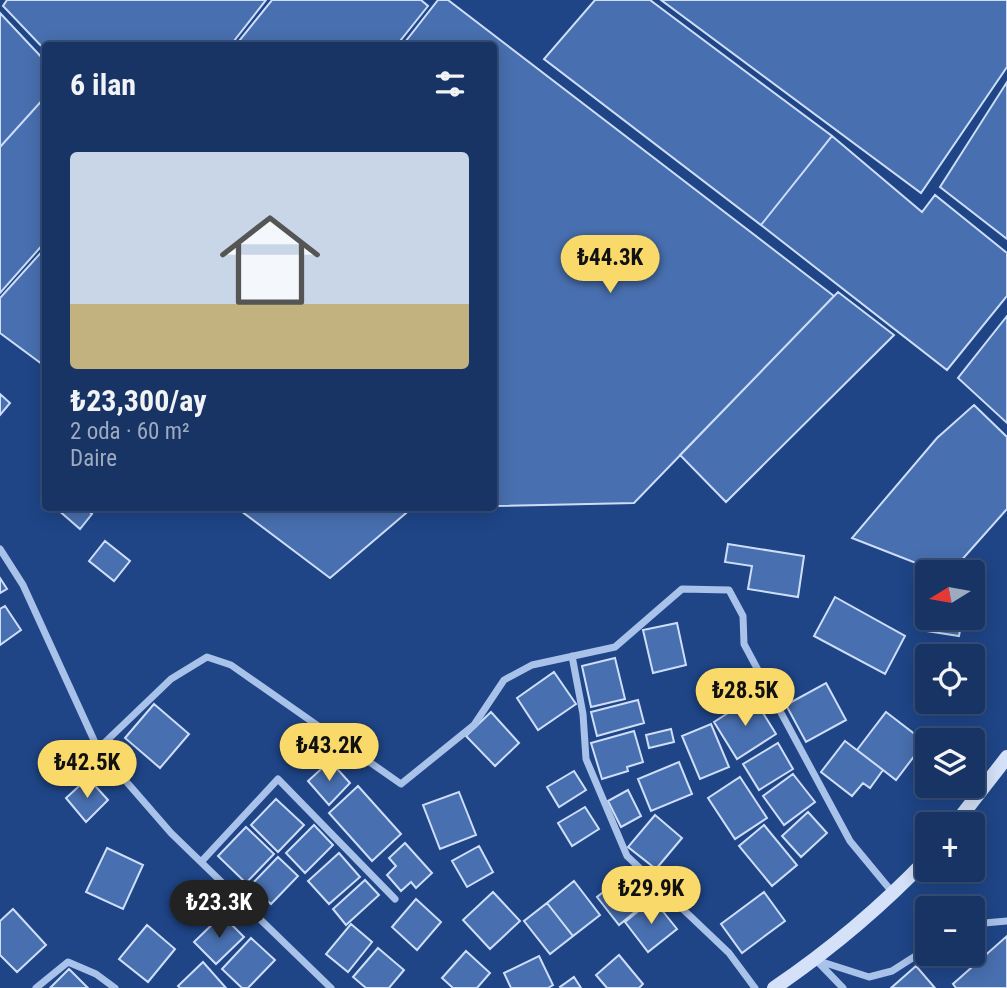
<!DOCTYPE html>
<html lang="tr">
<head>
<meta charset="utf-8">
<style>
	:root { --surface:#173465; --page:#243f6e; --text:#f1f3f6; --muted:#9eaabf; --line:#364f79; --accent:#f8d969 }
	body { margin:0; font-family:"Roboto Condensed",sans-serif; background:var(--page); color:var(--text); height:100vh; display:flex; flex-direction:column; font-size:26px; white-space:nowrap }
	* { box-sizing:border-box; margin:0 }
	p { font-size:23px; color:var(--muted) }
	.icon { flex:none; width:38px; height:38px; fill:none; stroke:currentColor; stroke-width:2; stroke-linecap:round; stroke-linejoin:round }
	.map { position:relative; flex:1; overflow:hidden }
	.drawer { position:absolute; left:42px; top:42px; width:455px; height:469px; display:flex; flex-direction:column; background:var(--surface); border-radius:7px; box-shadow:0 4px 18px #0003,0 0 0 2px var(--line) }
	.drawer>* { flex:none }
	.needle { width:46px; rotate:259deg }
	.buttons { position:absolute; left:915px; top:560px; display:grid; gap:14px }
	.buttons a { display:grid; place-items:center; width:70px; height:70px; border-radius:7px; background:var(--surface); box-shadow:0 4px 18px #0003,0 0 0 2px var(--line); font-size:35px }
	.price { position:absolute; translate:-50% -60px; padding:0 16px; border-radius:24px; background:var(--accent); color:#111; font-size:23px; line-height:46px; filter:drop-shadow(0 2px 4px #0008) }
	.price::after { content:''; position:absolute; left:50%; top:42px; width:21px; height:16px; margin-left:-10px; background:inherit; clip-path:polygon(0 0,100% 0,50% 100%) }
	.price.active { background:#222; color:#fff }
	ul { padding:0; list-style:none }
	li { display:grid; align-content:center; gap:14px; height:371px; padding:0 28px }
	li span { display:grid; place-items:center; height:217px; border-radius:7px; color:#555 }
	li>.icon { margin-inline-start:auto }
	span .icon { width:126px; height:126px; fill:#fffc; stroke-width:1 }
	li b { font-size:30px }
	h2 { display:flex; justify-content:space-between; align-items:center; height:84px; padding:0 28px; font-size:30px }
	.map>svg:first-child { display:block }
</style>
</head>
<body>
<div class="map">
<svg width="1007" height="988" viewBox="0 0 1007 988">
	<rect width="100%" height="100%" fill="#1f4587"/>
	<path fill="#486faf" stroke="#cedef8" stroke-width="2" d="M7,0H266L230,46H46V51L3,6Z
		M272,0H421L428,6L396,46H235Z
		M438,0H448L834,296L634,503L494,506V46H402Z
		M595,0H650L832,136L761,225L544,59Z
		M661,0H1007V67L921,193Z
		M0,13L46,62V96L0,147Z
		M1007,82V239L940,187Z
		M46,96V241L0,293V147Z
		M832,136L922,212L935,195L1007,253V296L947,370L761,225Z
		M46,247V367L0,333V298Z
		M838,292L894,335L726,502L680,455Z
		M1007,316V423L958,378Z
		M0,394L10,403L0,415Z
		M974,405L1007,437V509L951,572H939L852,538L937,438Z
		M58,508H84L92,514L80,529L57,509Z
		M237,508H412L330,578Z
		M105,541L130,561L114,581L89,561Z
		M728,544L804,556L798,597L748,589L752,566L725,562Z
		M0,578L7,589L0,593Z
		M835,597L905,636L885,674L814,636Z
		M5,606L21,630L0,645V609Z
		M928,618H962L959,636L926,631Z
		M677,623L686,665L653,673L643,630Z
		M615,658L625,699L591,707L582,666Z
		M554,672L576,704L538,730L517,698Z
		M826,683L846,720L806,742L786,705Z
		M753,697L776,734L737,759L714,722Z
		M638,700L644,723L597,736L591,712Z
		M154,704L189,734L160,768L125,738Z
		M491,712L519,743L495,766L466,736Z
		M886,712L925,742L896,780L857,750Z
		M711,724L729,767L700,779L682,736Z
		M671,729L674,742L649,748L646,735Z
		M634,731L643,762L627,767L628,771L602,779L591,743Z
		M845,741L883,770L870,788L863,783L852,796L821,772Z
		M778,743L793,769L759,790L743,764Z
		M330,761L350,783L329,805L308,781Z
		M679,762L692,794L651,811L638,779Z
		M574,771L586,790L559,807L547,787Z
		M793,774L815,802L784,825L763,796Z
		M740,777L767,818L735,839L708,798Z
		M88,778L108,800L86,822L66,798Z
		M358,786L401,834L372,861L329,813Z
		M628,790L641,816L621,827L608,801Z
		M459,792L476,835L440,849L423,805Z
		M276,799L304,825L278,852L251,825Z
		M585,807L599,829L572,846L558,823Z
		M808,812L827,833L801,857L782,836Z
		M655,815L682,838L656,869L628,847Z
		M314,825L333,845L305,873L286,853Z
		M764,825L797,865L772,886L739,846Z
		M246,827L274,854L246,883L218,856Z
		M405,843L432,873L416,888L411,882L401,891L387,875L396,866L389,858Z
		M479,846L493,872L467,887L452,861Z
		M107,848L143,865L123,909L86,892Z
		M339,853L360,877L329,904L308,881Z
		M278,857L298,876L271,904L251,885Z
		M631,870L653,897L619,925L597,897Z
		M365,880L379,895L346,925L333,909Z
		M574,881L600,915L573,936L547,903Z
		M493,892L520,921L490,949L463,920Z
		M764,892L785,921L742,953L721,924Z
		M416,899L441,922L417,950L392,927Z
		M653,899L677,929L648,952L625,922Z
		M547,903L573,936L550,954L524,921Z
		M13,909L46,945L17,972L0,955V921Z
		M222,915L244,937L216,964L194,942Z
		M351,924L372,942L348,972L326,954Z
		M147,925L175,949L148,982L119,959Z
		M1007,936V988H956L953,984Z
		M251,938L275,960L248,988H242L222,969Z
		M378,948L404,970L389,988H366L353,977Z
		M466,951L490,973L477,988H453L442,978Z
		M619,955L643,984L639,988H607L596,975Z
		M539,956L553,985L548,988H511L504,973Z
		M203,962L226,988H180L178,986Z
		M916,966L935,988H891Z
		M69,969L88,988H50Z
		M574,977L581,988H561L560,987Z"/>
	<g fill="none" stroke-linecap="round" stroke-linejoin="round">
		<path stroke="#a9c2ea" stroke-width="7" d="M0,549L23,585L98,749L171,833L331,988
			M572,656L583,714L586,759L627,856L729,953L755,988
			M98,749L171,679L207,657L231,665L401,784L474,725L504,680L532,665L615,647L682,589L729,590L743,616L744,644L850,841L893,893
			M201,862L278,779L395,899
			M973,924L1007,921
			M816,960L869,977L892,971L928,948
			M816,960L843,988
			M36,988L68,962L96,974L115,988"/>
		<path stroke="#d4e1f8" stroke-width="14" d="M955,824L1007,757
			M774,988C830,950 881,907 928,858"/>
	</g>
</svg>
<div class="buttons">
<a><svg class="needle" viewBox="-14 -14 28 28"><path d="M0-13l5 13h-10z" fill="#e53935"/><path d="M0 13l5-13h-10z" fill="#9eaabf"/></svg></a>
<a><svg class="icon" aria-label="locate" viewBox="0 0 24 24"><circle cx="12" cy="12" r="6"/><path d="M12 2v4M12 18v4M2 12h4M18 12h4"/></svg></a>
<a><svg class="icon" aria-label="layers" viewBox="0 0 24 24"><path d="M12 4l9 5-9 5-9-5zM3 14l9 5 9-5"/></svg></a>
<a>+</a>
<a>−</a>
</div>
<b class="price" style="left:610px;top:295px">₺44.3K</b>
<b class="price" style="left:745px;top:728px">₺28.5K</b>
<b class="price" style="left:329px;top:783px">₺43.2K</b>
<b class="price" style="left:87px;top:800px">₺42.5K</b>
<b class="price" style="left:651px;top:926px">₺29.9K</b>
<b class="price active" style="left:219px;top:940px">₺23.3K</b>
<section class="drawer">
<h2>6 ilan<svg class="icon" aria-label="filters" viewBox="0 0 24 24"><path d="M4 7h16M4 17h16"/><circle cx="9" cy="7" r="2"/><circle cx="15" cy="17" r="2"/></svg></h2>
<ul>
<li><span style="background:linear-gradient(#c9d6e8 70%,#c2b280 0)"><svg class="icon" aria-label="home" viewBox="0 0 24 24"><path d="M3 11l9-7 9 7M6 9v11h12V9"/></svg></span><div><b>₺23,300/ay</b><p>2 oda · 60 m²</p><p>Daire</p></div></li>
</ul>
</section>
</div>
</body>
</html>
